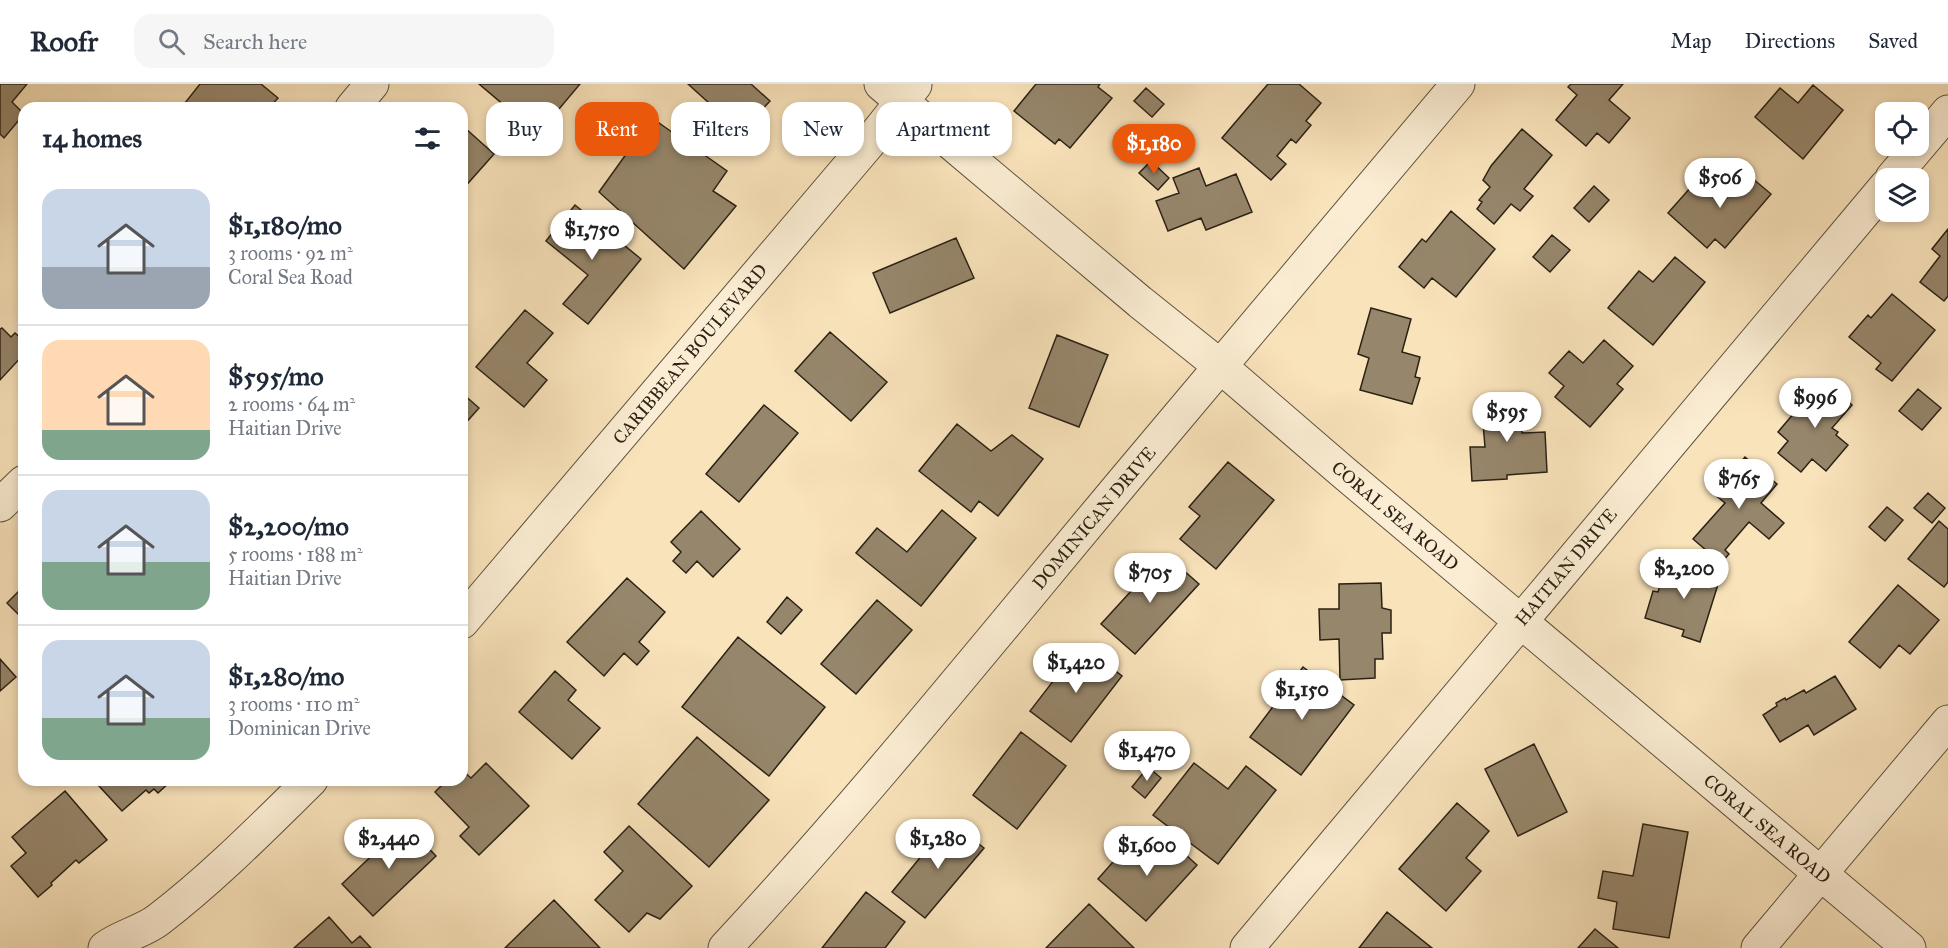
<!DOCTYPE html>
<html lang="en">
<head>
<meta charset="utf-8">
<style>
	:root { --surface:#fff; --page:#f6f6f7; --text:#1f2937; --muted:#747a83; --line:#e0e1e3; --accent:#ea580c }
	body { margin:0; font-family:"IM FELL Great Primer",serif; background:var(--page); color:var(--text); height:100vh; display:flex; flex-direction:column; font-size:22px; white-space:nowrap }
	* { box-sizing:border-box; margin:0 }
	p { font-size:20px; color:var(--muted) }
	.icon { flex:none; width:33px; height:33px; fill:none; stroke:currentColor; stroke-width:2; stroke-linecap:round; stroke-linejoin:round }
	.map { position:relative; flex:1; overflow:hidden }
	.side { position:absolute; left:18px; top:18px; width:450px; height:684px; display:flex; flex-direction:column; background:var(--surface); border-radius:18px; box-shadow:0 3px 9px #0003 }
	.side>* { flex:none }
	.top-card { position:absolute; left:486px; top:18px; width:570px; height:54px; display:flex; gap:12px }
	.tools { position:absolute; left:1875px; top:18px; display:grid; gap:12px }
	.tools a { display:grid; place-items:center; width:54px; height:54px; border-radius:12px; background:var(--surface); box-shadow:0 3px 9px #0003; font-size:30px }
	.price { position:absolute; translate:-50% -51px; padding:0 14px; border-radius:21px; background:#fff; color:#222; font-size:20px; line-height:39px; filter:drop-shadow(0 2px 3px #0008) }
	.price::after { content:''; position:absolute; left:50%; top:36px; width:18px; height:14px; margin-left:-9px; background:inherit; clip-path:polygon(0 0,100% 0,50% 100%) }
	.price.on { background:var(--accent); color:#fff }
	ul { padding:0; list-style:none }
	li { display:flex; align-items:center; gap:18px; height:150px; padding:0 24px }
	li+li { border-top:2px solid var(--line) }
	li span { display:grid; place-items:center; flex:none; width:168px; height:120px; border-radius:18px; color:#555 }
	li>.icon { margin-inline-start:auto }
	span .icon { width:72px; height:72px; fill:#fffc; stroke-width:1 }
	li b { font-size:26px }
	h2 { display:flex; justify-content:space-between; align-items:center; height:72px; padding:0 24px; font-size:26px }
	.pill { padding:0 21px; border-radius:18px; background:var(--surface); box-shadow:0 3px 9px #0003; font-size:21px; line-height:54px }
	.pill.on { background:var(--accent); color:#fff }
	header { display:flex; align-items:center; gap:36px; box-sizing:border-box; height:84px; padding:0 30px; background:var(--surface); border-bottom:2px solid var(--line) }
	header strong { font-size:28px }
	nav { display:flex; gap:33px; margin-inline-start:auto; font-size:21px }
	.search { width:420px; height:54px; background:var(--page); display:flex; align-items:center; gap:15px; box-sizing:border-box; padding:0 21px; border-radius:18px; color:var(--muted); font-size:22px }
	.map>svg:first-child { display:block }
</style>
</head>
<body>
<header>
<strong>Roofr</strong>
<div class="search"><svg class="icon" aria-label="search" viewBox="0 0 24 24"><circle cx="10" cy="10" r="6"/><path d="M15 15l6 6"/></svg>Search here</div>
<nav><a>Map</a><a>Directions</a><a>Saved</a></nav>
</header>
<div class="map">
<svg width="1948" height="864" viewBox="0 0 1948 864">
	<rect width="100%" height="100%" fill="#f9e3bb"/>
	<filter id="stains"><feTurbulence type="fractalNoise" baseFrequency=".00333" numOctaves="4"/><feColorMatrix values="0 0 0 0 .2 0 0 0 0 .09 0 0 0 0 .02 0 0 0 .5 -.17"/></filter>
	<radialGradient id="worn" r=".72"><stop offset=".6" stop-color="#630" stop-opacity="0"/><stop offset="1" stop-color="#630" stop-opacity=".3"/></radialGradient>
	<path fill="#96866b" stroke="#2b2215" stroke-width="1.5" d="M0,0H27L12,18L24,30L4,54L0,50Z
		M200,0H261L278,14L269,24H181Z
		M479,0H580L538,50Z
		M688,0H751L770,17L741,48Z
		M1036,0H1100L1098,3L1112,14L1070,64L1059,55L1055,60L1014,27Z
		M1268,0H1299L1321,19L1306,37L1311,41L1296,59L1291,55L1277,72L1286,80L1271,96L1222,54Z
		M1571,0H1623L1609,16L1630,34L1609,59L1597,49L1586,62L1556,36L1577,11L1568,3Z
		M1813,1L1843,26L1803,75L1755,33L1780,4L1798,19Z
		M1146,4L1164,20L1152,33L1134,17Z
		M652,34L727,87L713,107L736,122L684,185L599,108Z
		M465,44L494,70L462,106V48Z
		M1522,45L1552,71L1524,105L1533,112L1520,127L1511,120L1494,140L1477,125L1482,118L1479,116L1490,103L1483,96L1491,82Z
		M1151,77L1169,94L1158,106L1139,89Z
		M1199,84L1206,102L1236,90L1252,128L1206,146L1201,134L1168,147L1156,117L1179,109L1173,94Z
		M1740,84L1771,110L1725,164L1715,155L1707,164L1668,129L1699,94L1718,111Z
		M1594,102L1609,116L1589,138L1574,124Z
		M575,121L641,175L588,240L563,220L588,191L546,157Z
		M1451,127L1495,165L1456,213L1432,194L1424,204L1399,183L1422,155L1426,158Z
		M1948,145V212L1944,217L1920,198L1940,172L1932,165Z
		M1552,151L1570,166L1550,188L1533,173Z
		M956,154L974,194L890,229L873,189Z
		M1675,173L1705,198L1653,261L1608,224L1639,187L1653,198Z
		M1892,210L1935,246L1892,297L1876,285L1881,279L1849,253L1868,231L1871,234Z
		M1371,224L1411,235L1402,268L1420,273L1415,293L1420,294L1412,320L1360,306L1369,274L1358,270Z
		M525,226L553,249L527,279L547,296L524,323L476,283Z
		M2,244L11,253L15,249L24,257V270L0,296V245Z
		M830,248L887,298L851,337L795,287Z
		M1057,251L1108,271L1079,343L1029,324Z
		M1604,256L1633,282L1617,300L1623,305L1590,343L1555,313L1564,302L1549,289L1569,267L1583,279Z
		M1823,295L1852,321L1832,344L1838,348L1836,351L1848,361L1826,387L1812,375L1801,388L1778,369L1788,357L1778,348Z
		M1918,305L1941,324L1922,346L1899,327Z
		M462,309L479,324L462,343Z
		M1519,312L1522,349L1545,348L1547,388L1507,391V395L1472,397L1470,363H1485L1481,315Z
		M764,321L798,349L739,418L706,390Z
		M957,340L991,367L1012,351L1043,375L998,432L979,417L971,428L919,387Z
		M1745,373L1777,400L1761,419L1784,439L1769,455L1749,438L1725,466L1729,470L1721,479L1693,455L1725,419L1714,410Z
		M1228,378L1274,416L1216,485L1180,455L1200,432L1189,423Z
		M1928,409L1945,424L1932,439L1914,424Z
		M1887,423L1903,436L1885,457L1869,443Z
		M942,426L976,454L921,522L856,469L877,444L907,468Z
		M701,427L740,465L713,493L697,477L686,489L673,477L681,468L671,458Z
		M1939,437L1948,445V498L1944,503L1908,475Z
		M1165,470L1199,500L1135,570L1101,540Z
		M1668,477L1720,494L1700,558L1682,552L1684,546L1645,534L1653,507L1658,508Z
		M627,494L665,528L639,558L649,567L637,581L624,569L604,592L567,558Z
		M1381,499L1382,524L1391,526V549H1382L1383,575H1375V594L1340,596L1339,555L1320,556L1319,525H1339V500Z
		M1898,501L1939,536L1910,570L1899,561L1880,584L1849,558Z
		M24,502V536L7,519Z
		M787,513L802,526L781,550L767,538Z
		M877,516L912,546L856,610L821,580Z
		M738,553L825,623L769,692L682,623Z
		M1081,561L1122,592L1071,658L1030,627Z
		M0,575L16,593L0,607Z
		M1303,583L1354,621L1301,691L1250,653Z
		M555,587L576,606L568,616L600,644L572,675L519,628Z
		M1835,592L1856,625L1814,651L1808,641L1780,658L1763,631L1777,622L1776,619L1785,614L1786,616L1804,606L1806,609Z
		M1021,648L1066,682L1017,745L973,711Z
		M697,653L769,716L709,783L638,720Z
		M1534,660L1567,728L1518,752L1485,685Z
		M486,679L529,722L479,771L460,752L469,743L435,708L447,696H462V686L471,694Z
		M1194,679L1228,705L1246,682L1276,706L1218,780L1153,731Z
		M1148,683L1161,694L1145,714L1132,703Z
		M105,696H172L158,709L154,705L149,709L146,706L122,727L99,702Z
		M65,707L107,756L79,779L76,776L51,799L52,801L38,813L11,782L26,769L12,753Z
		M1457,719L1489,747L1466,774L1481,787L1446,827L1399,785Z
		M950,737L984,764L925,834L892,808Z
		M405,740L436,772L373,832L342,800Z
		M1643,740L1688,748L1669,854L1613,845L1617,818L1598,814L1603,787L1633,792Z
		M629,742L692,802L660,835L647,829L629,848L595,816L623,787L604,768Z
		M1167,754L1197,781L1146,837L1098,795L1128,761L1146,777Z
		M866,808L905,838L885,864H822Z
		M554,816L600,864H505Z
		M1089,820L1134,864H1046Z
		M1387,828L1432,864H1359Z
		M329,833L352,859L360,852L371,864H294Z
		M1595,845L1618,864H1578Z"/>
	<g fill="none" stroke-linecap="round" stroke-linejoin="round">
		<defs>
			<path id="minor" d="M881,0L1140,218L1220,282L1343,388L1909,864
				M352,24L372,0
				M1892,94L1948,28
				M0,421L24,398
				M462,538L869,59L915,1
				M105,864C121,852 142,848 158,836C213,794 262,744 311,696
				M725,864C866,712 995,551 1128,392C1237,261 1348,131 1458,0
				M1247,864L1886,102
				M1758,864L1948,638"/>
		</defs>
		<use href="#minor" stroke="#5e523e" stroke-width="35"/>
		<use href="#minor" stroke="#fbedd3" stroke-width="33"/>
	</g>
	<g text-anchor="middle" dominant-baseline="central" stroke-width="5" stroke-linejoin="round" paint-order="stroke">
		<g font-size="18" fill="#2b2215" stroke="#fbedd3">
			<text transform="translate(690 270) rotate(-50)">CARIBBEAN BOULEVARD</text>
			<text transform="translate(1395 432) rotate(40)">CORAL SEA ROAD</text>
			<text transform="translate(1094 434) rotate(-50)">DOMINICAN DRIVE</text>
			<text transform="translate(1566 483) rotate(-50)">HAITIAN DRIVE</text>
			<text transform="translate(1767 745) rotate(40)">CORAL SEA ROAD</text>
		</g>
	</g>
	<rect width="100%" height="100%" filter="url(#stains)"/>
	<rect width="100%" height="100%" fill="url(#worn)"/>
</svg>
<div class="tools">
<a><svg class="icon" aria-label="locate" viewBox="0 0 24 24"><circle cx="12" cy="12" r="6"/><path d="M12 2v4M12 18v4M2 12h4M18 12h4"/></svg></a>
<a><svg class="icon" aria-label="layers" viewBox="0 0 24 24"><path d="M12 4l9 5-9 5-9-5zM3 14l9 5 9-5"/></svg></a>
</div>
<b class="price on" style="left:1154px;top:91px">$1,180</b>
<b class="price" style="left:1720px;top:125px">$506</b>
<b class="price" style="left:592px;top:177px">$1,750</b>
<b class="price" style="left:1815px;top:345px">$996</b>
<b class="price" style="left:1507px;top:359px">$595</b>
<b class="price" style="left:1739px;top:426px">$765</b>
<b class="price" style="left:1684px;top:516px">$2,200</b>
<b class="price" style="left:1150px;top:520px">$705</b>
<b class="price" style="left:1076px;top:610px">$1,420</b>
<b class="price" style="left:1302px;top:637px">$1,150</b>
<b class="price" style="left:1147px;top:698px">$1,470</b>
<b class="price" style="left:389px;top:786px">$2,440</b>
<b class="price" style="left:938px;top:786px">$1,280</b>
<b class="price" style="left:1147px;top:793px">$1,600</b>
<div class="top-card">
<a class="pill">Buy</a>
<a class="pill on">Rent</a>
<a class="pill">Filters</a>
<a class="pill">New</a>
<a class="pill">Apartment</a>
</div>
<section class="side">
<h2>14 homes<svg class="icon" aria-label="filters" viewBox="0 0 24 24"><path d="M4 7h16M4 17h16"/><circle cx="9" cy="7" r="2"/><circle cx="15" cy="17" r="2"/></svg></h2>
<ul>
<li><span style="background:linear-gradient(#c9d6e8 65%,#9aa5b1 0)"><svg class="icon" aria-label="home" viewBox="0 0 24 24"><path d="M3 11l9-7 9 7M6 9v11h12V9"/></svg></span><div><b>$1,180/mo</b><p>3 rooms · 92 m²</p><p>Coral Sea Road</p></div></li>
<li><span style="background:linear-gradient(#ffd9b3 75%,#7fa58c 0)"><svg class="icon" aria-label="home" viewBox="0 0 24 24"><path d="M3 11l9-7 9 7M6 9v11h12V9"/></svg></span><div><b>$595/mo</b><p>2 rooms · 64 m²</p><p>Haitian Drive</p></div></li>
<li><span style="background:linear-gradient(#c9d6e8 60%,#7fa58c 0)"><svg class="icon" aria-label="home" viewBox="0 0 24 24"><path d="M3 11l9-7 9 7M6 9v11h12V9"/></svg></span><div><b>$2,200/mo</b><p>5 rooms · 188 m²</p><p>Haitian Drive</p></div></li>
<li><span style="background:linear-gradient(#c9d6e8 65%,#7fa58c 0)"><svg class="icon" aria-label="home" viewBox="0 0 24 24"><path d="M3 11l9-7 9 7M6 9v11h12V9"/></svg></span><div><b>$1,280/mo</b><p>3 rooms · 110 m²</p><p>Dominican Drive</p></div></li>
</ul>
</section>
</div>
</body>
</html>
